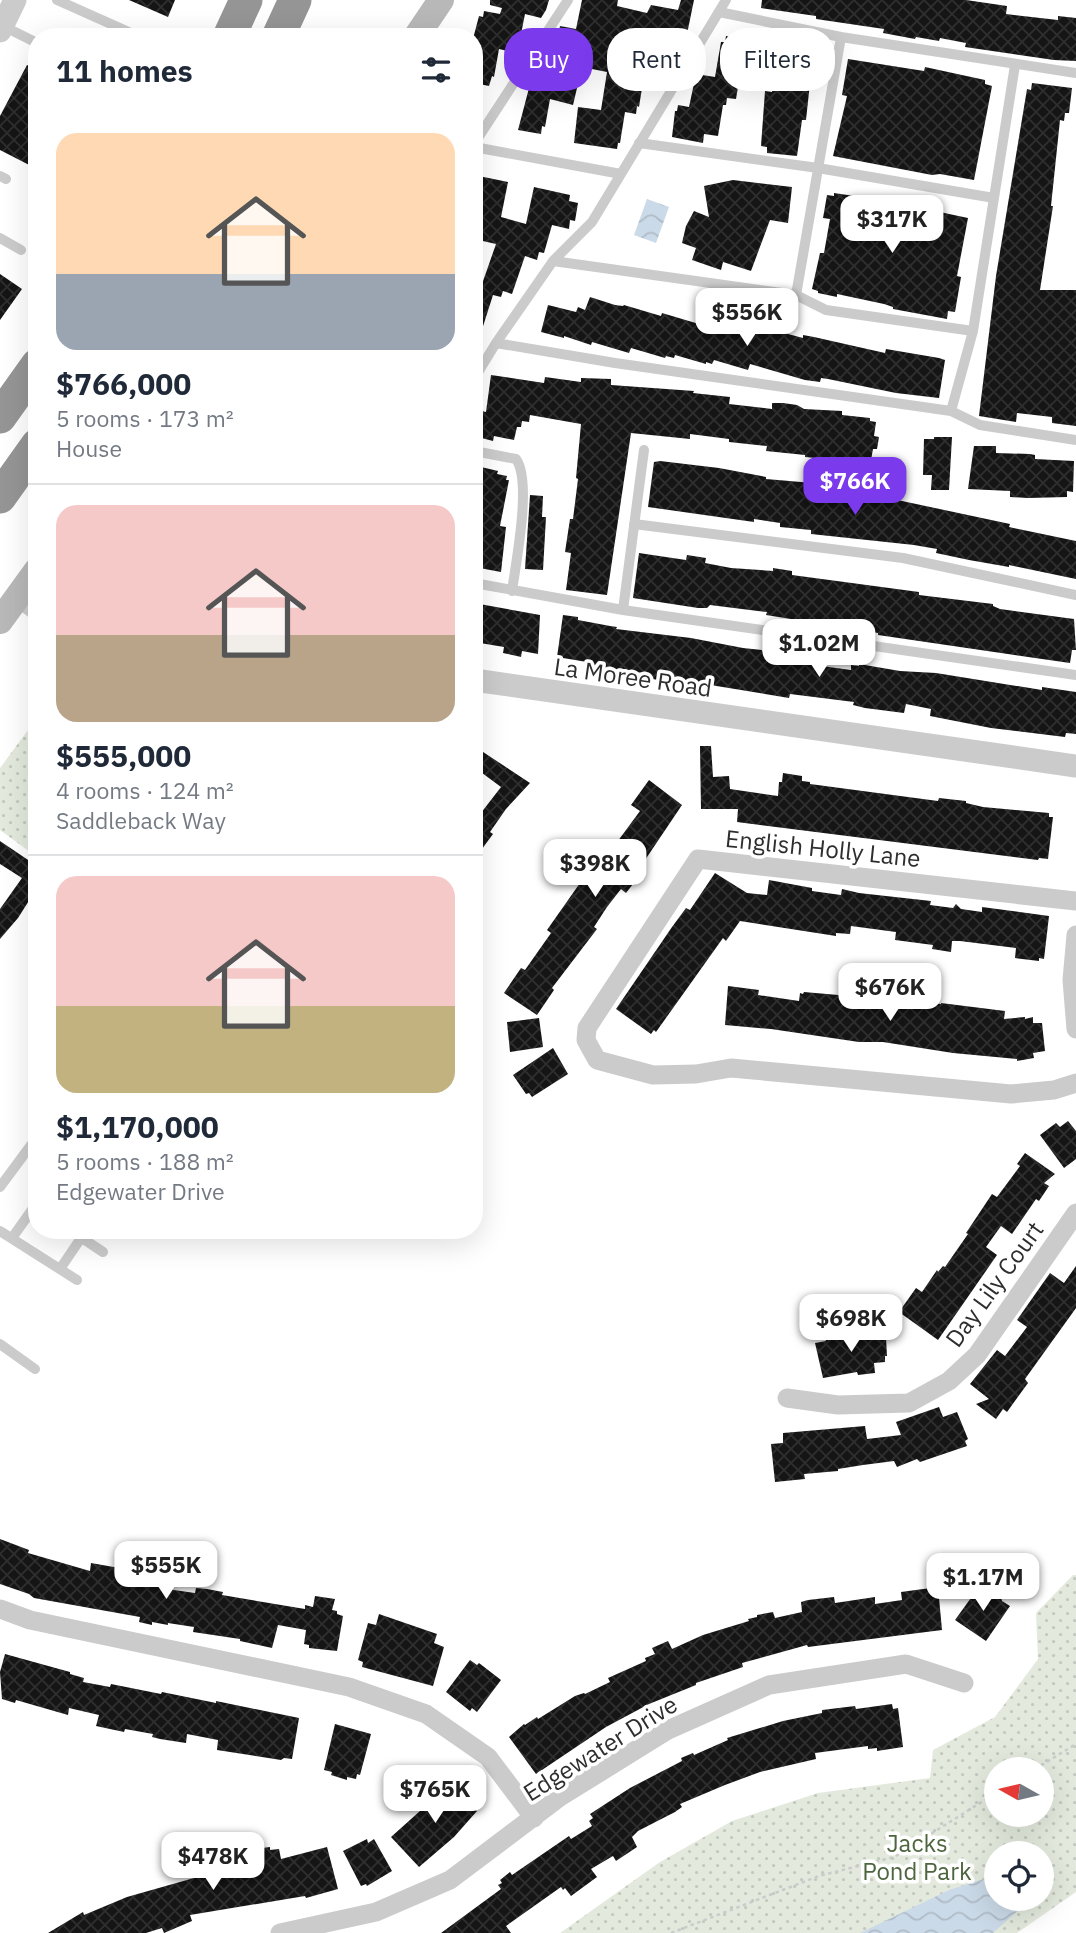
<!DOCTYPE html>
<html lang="en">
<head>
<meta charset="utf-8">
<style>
	:root { --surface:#fff; --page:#f2f2f3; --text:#1f2937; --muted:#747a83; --line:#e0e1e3; --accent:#7c3aed }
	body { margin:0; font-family:"IBM Plex Sans",sans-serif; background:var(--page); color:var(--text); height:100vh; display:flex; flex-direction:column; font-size:26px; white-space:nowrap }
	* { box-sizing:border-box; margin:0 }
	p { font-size:23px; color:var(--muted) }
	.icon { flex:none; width:38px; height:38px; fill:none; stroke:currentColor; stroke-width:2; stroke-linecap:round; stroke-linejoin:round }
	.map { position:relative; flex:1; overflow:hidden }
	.sheet { position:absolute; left:28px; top:28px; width:455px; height:1211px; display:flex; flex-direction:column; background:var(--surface); border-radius:28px; box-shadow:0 7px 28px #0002 }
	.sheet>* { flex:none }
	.hud { position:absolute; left:504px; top:28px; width:466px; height:63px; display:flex; gap:14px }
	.needle { width:46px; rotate:278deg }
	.buttons { position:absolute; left:984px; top:1757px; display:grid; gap:14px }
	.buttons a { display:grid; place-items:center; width:70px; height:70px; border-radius:50%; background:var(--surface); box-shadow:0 7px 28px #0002; font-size:35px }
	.price { position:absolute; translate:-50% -60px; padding:0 16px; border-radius:14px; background:#fff; color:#222; font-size:23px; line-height:46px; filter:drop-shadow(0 2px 4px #0008) }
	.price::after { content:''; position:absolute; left:50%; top:42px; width:21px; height:16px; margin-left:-10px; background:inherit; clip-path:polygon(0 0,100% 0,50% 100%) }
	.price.selected { background:var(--accent); color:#fff }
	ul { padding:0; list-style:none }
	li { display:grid; align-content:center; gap:14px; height:371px; padding:0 28px }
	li+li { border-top:2px solid var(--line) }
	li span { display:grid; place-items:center; height:217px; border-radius:21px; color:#555 }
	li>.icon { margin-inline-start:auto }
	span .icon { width:126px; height:126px; fill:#fffc; stroke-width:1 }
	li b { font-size:30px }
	h2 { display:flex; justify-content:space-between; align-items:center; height:84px; padding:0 28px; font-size:30px }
	.pill { padding:0 24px; border-radius:28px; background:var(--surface); box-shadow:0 7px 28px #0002; font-size:24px; line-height:63px }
	.pill.selected { background:var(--accent); color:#fff }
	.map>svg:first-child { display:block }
</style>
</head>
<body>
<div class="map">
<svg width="1076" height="1933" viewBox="0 0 1076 1933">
	<defs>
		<pattern id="green-dots" width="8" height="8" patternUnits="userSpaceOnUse" patternTransform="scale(1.75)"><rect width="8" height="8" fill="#e3eadd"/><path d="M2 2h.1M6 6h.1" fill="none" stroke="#c3c9be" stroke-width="1.8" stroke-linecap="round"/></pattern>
		<pattern id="water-waves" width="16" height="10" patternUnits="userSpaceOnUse" patternTransform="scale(1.75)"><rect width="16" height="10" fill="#cbdae8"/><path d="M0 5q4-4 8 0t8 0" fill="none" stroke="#afbbc7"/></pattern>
		<pattern id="building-cross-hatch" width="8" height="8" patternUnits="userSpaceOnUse" patternTransform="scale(1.75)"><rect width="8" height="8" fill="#151515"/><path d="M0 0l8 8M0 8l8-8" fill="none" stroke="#2f2f2f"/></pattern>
	</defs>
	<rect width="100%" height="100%" fill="#fff"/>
	<path fill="url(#green-dots)" fill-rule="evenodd" d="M37,718V857L0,830V768Z
		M1073,1575H1076V1892L1017,1933H560L660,1862L732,1821L818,1793L930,1778L933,1750L995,1717L1038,1659L1036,1613ZM996,1769H1041V1815H996ZM996,1853H1041V1899H996Z"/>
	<path fill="url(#water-waves)" d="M647,199L669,207L656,243L634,235Z
		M984,1879L996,1880V1899H1031L993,1933H860L949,1890Z"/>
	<path fill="url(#building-cross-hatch)" d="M129,0H175L168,17Z
		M490,0H549L546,10L541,18L525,14L519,44L514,43L512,52L499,49L494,77L492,76L489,86L474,83V35L479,16L483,17L484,11L500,14L502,8L490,5Z
		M582,0H618L617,6L647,13L651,5L678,10L681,0H694L687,34L680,35L679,41L672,40L663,73L645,69L639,107L637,106L636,114L625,112L620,143H618L617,149L574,143L578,107L601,110L607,72L582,67L573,105L550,99L545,127L542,126L541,134L518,130L534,69L551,74L560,26L576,29Z
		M762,0H966L1007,6L1006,14L1058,20V16L1076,18V61L1054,60L965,47L966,43L940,38L939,41L916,37L915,39L883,33L884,29L816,19V16L761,8Z
		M726,36L750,40L749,46L753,47L750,62L746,61L745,70L741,69L736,99L727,98L726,105H723L718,136L704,134L703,143L672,137L675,111H677L678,105L689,107L696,74L715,77L721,42H725Z
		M777,46L816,51L815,77L812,83H810L806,120H802L797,156L767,153V147L761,146L765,91L772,92Z
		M848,59L924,71L925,67L985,80V84L992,86L974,180L940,174L932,175L833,156L847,96L842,95Z
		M27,65L37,70V169L0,150V116Z
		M1032,83L1072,88L1069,113H1065L1064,121L1060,120L1051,206H1053L1040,290H1076V426L1052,423V417L1017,413L1016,422L979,416L996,276L1027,89L1031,90Z
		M474,175L508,182L501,217L526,224L534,187L570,195L569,201L578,203L575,221L570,220L569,229L552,225L544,253L539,252L537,260L525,256L512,294L503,291L501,297L493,295L477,345H474V307L496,244L474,239Z
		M733,180L792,187L788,223L770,220L751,271L723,262L721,270L692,260L696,248L682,243L686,226L694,211L709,217L704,186Z
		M834,193L888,201L968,218L957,276L961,277L955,312L948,311L947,319L893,309V307L884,304L837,294V297L818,293V291L812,289L820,253H824L830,219L823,218L827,195L834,196Z
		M0,274L22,289L0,320Z
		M590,297L615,305L623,306L624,305L661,316L662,313L699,324L701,317L727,324L729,319L736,320L803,338V335L814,337L885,353L886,349L939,358L945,360L939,398L896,393L828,379L821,378L820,382L805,380L750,364L748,370L714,360L712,364L706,362V364L675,355L674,358L666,356L665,358L631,348L629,353L592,342L591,345L564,336V338L541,332L548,305L576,312L578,307L585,310Z
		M491,375L544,383L545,377L581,382V378L611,379V385L694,391L693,393L730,397L729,404L772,409V403H783L797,405L804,409L842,411V415L870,418V421L876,422L874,436L879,437L877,449H873L871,460L847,457V461L805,457V455L766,451L767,446L729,442V439L690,434V439L631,433L607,595L566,590L571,553L565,552L570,519H573L578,479L576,478L581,424L530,415L529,422L522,421L521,427H517L514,440L494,436L493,441L474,436V409L486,412Z
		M934,437H952L949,490H931L932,475H923L924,439H934Z
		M974,446H996V453L1030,454L1035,455V459L1074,461L1073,492L1067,491V497L1028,498L1010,497V491L968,489Z
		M660,461L719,468L766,477V479L848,486L852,488L851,493L888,498L1010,524L1009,527L1076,541V579L1009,565V567L969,560L936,553L937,549L914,545L811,534V530L780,527V523L754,519V522L648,507L654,462Z
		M477,466L498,471L497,474L507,476L506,480H509L500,526L506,527L501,572L474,567L477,516L474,515V482Z
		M530,495L543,496L542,517H546L543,570L525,569Z
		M639,553L686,560L687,555L706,558L705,563L731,568L773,571V568L792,571V575L919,592V595L993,604V606L1000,609L1074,619L1076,650H1072L1070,663L878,635V633L766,615L767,612L710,605L707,608H698L633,598Z
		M474,603L540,615L538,654L522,651L521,657L503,653L504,647L474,642Z
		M563,615L578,617V620L610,626L617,627L616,629L691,638L743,648L762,650V651L770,654L806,661L807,664L851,670V665L859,666V664L900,671L936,673L1042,690V687L1076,692V734L1066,733L1065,737L991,728L930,716L931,709L906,704L904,713L865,708L853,705L854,702L790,694L789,698L686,681L685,683L677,684L658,681V680L642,677L643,673L592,666L593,663L557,657Z
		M474,746L530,783L506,809L490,832L493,834L474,860V822L501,787L474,767Z
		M700,746H711L713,777L729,776L730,789L778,796L779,782H782L783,773L802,776V781L810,782V784L938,801L939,798L966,801V803L983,807L1049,813V817H1053L1048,859L1039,858L1038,860L737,822L738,809H701Z
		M649,780L682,805L641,866L646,869L635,885L633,884L626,893L621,889L607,907L594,927L597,929L552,988L554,990L537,1015L504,993L521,968L525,970L551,933L547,930L580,883L583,885L587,879L589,880L640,811L631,805Z
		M0,841L37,866V888L18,918L0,939V909L22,878L0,864Z
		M715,873L747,893L767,895L769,880L812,888V891L841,895L842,889L859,893L931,901L930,905L953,908L956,904L961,909L982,912V907L1049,916L1044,959L1039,958V961L1015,958L1016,948L960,941H952L951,952L932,949L933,945L895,940L896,932L851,926L850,934L836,933V936L740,921L726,941L723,938L656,1032L654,1030L651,1034L616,1009L672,927L686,908L690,910Z
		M728,986L759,990L758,995L799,1001L800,993L803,994L804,992L941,1004V1003L1005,1011L1004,1019L1025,1017V1019L1033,1017V1023H1042L1045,1051L1033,1053L1034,1058L1017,1061V1059L953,1053L883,1042H859L771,1029L725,1025Z
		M539,1018L543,1047L510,1052L507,1022Z
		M553,1048L568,1074L532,1097L529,1093L526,1094L513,1075Z
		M1068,1121L1076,1131V1159L1064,1168L1040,1135L1056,1123L1060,1127Z
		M1025,1153L1055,1174L1044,1183L1049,1186L1039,1201L1036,1199L1012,1234L1001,1226L986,1247L997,1255L938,1340L899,1312L916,1288L922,1292L937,1270L938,1272L943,1266L945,1267L968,1234L966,1233L992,1194L997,1197L1003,1189L1020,1166L1017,1164Z
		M1076,1266V1308L1025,1379L1028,1383L1007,1412L1003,1409L996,1419L976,1404L989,1399L970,1384L997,1350L1005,1356L1027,1327L1017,1320L1050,1273L1064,1283Z
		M867,1332V1334L875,1333V1338H886L887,1356H885V1362L874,1363L875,1373L858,1375L857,1372L823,1378L815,1343L826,1341L825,1338Z
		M939,1407L943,1417L957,1412L968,1439L965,1441L967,1446L920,1462L917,1459L897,1467L894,1461L863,1465L838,1469V1471L804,1474L805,1479L775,1482L771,1444L783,1443V1433L865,1426L867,1439L901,1435L896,1422Z
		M0,1539L29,1550L28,1553L90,1571L91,1563L125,1569L123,1577L167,1584V1589L195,1593L196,1588L207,1589L223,1592L222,1595L305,1609V1605L313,1607L315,1596L335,1599L332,1610L337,1611V1614L343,1616L337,1651L309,1648V1645L304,1644L306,1630L278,1625L272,1648L240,1641V1639L193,1632L194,1627L168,1623V1625L152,1622V1625L139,1622L140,1617L34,1598L29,1594L0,1584Z
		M981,1584L1001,1597L1002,1601L1010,1606L986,1641L955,1620Z
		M938,1587L942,1630L808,1647L807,1645L742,1663L743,1667L696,1683V1685L649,1704L606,1727L536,1774L509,1737L524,1724L525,1725L537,1717L538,1719L575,1696L584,1693L585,1694L610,1682L608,1678L646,1661L645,1658L655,1654L652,1648L668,1641L672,1649L703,1635L749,1621L748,1619L757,1617V1615L773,1612L775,1618L802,1612L801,1602L808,1600L834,1597L835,1603L875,1597V1604L902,1600L901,1592Z
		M379,1614L437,1634L434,1643L444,1647L433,1686L362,1667L363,1662L358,1660L368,1623L376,1625Z
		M5,1654L70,1672V1674L84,1678L83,1682L110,1687L111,1684L161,1694L162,1692L216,1703V1701L299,1718L292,1759L284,1758L281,1760L217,1750L218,1740L187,1734L186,1743L160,1739L152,1737L153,1734L125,1729L124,1732L96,1726L99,1715L69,1708L68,1715L16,1700L15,1703L2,1699L0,1672Z
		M470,1660L477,1665L479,1663L501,1680L477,1712L472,1708L470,1711L446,1692Z
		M892,1704L893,1709L898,1708L903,1747L877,1751V1748L868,1749V1746L815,1753L816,1759L760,1772L725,1785L680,1804L682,1807L675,1812L638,1831L632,1837L637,1847L616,1861L613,1856L591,1869L597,1877L571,1896L565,1888L563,1890L561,1887L506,1926L511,1933H441L501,1889L498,1885L502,1883L500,1880L510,1872L512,1875L569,1836L571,1839L592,1826L589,1821L593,1818L590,1814L630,1788L682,1761L681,1758L693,1753L694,1755L728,1740L727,1738L783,1721L822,1713V1710L855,1706L856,1709Z
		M335,1724L371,1734L360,1775L357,1774L356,1779L347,1777V1780L331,1775L332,1772L324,1770Z
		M448,1782L477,1811L454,1837L419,1867L391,1837L430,1802V1798Z
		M367,1839L368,1843L374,1839L392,1871L367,1886L366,1884L361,1886L343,1851Z
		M270,1847V1850L279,1849L281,1859L327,1847L338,1889L306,1898L305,1896L190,1915L192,1921L164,1933L162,1928L146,1933H48L83,1912L84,1915L127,1897L201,1876L199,1859L222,1854H229L230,1857L254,1853V1849Z"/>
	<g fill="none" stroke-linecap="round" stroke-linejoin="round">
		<path stroke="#cbcbcb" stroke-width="2.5" stroke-dasharray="3.5 3.5" stroke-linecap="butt" d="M1035,1769L1076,1744
			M671,1933L819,1876L894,1857L996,1793"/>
		<path stroke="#cbcbcb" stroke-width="10" d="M57,0L140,37
			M719,12L841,37L1076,73
			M3,26L37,43
			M639,143L818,168L994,198
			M474,144L568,0
			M474,147L621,174
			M0,176L6,179
			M0,238L21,250
			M553,261L796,295L826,310L973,331
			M796,295L841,37
			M496,343L615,363L951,411L980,425L1076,440
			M474,379L496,343L553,261L592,222L726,0
			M951,411L973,331L1015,65
			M474,451L516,459C532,481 516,562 512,591
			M634,524L903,558L1076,595
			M474,583L623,610L1076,675
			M623,610L644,450
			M0,1187L37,1137
			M70,1230L103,1252
			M0,1231L77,1280
			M12,1238L34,1207L37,1209
			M60,1269L81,1238
			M0,1344L35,1369"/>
		<path stroke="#cbcbcb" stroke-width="19" d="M1076,901L698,859L587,1028L586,1040L597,1060L653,1075L696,1074L731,1068L1011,1094L1054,1090L1076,1083
			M1076,935L1072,980L1076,1029
			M787,1398L838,1405L909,1403L949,1381L977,1355L1076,1213
			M0,1609L30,1620L349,1687L426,1714L488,1757L534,1818
			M280,1933L376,1912L450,1880L560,1797L668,1730L769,1685L906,1664L964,1683"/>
		<path stroke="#cbcbcb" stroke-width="23" d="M0,31L15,0
			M18,595L37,609
			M474,680L1076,766"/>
		<path stroke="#b8b8b8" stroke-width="26" d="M416,37L441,0
			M0,621L37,570"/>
		<path stroke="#959595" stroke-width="33" d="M229,37L246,0
			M278,37L295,0
			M0,417L37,365
			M0,497L37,445"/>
	</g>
	<g text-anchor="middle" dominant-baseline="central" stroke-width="7" stroke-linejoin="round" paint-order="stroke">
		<g font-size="24" fill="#2e2e2e" stroke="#fff">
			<text transform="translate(633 677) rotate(8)">La Moree Road</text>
			<text transform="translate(823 848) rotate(6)">English Holly Lane</text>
			<text transform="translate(994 1284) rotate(-54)">Day Lily Court</text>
			<text transform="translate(600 1748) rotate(-32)">Edgewater Drive</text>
		</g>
		<g font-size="24" fill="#4e663f" stroke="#fff">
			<text x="917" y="1843">Jacks<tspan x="917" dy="28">Pond Park</tspan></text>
		</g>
	</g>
</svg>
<div class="buttons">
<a><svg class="needle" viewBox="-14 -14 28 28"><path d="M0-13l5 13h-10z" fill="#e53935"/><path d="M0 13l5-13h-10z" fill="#747a83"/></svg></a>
<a><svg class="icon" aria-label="locate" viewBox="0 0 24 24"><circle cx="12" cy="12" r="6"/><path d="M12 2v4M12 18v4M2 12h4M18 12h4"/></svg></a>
</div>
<b class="price" style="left:892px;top:255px">$317K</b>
<b class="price" style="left:747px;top:348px">$556K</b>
<b class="price selected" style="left:855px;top:517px">$766K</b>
<b class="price" style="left:819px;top:679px">$1.02M</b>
<b class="price" style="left:595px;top:899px">$398K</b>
<b class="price" style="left:890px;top:1023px">$676K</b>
<b class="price" style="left:851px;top:1354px">$698K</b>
<b class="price" style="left:166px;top:1601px">$555K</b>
<b class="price" style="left:983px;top:1613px">$1.17M</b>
<b class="price" style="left:435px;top:1825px">$765K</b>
<b class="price" style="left:213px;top:1892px">$478K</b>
<div class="hud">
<a class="pill selected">Buy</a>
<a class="pill">Rent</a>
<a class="pill">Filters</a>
</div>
<section class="sheet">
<h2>11 homes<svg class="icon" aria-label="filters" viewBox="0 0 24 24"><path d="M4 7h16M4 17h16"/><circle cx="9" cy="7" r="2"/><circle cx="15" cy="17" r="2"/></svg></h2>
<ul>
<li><span style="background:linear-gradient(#ffd9b3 65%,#9aa5b1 0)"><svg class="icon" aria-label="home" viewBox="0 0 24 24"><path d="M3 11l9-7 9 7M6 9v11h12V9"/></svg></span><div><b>$766,000</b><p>5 rooms · 173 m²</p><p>House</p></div></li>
<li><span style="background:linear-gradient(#f6c9c9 60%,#b9a48a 0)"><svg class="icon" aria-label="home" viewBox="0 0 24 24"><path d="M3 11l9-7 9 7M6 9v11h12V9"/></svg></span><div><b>$555,000</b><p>4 rooms · 124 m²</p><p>Saddleback Way</p></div></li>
<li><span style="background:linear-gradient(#f6c9c9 60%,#c2b280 0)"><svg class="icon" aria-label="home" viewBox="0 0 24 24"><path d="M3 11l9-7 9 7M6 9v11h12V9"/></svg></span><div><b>$1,170,000</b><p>5 rooms · 188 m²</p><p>Edgewater Drive</p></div></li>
</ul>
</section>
</div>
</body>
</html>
